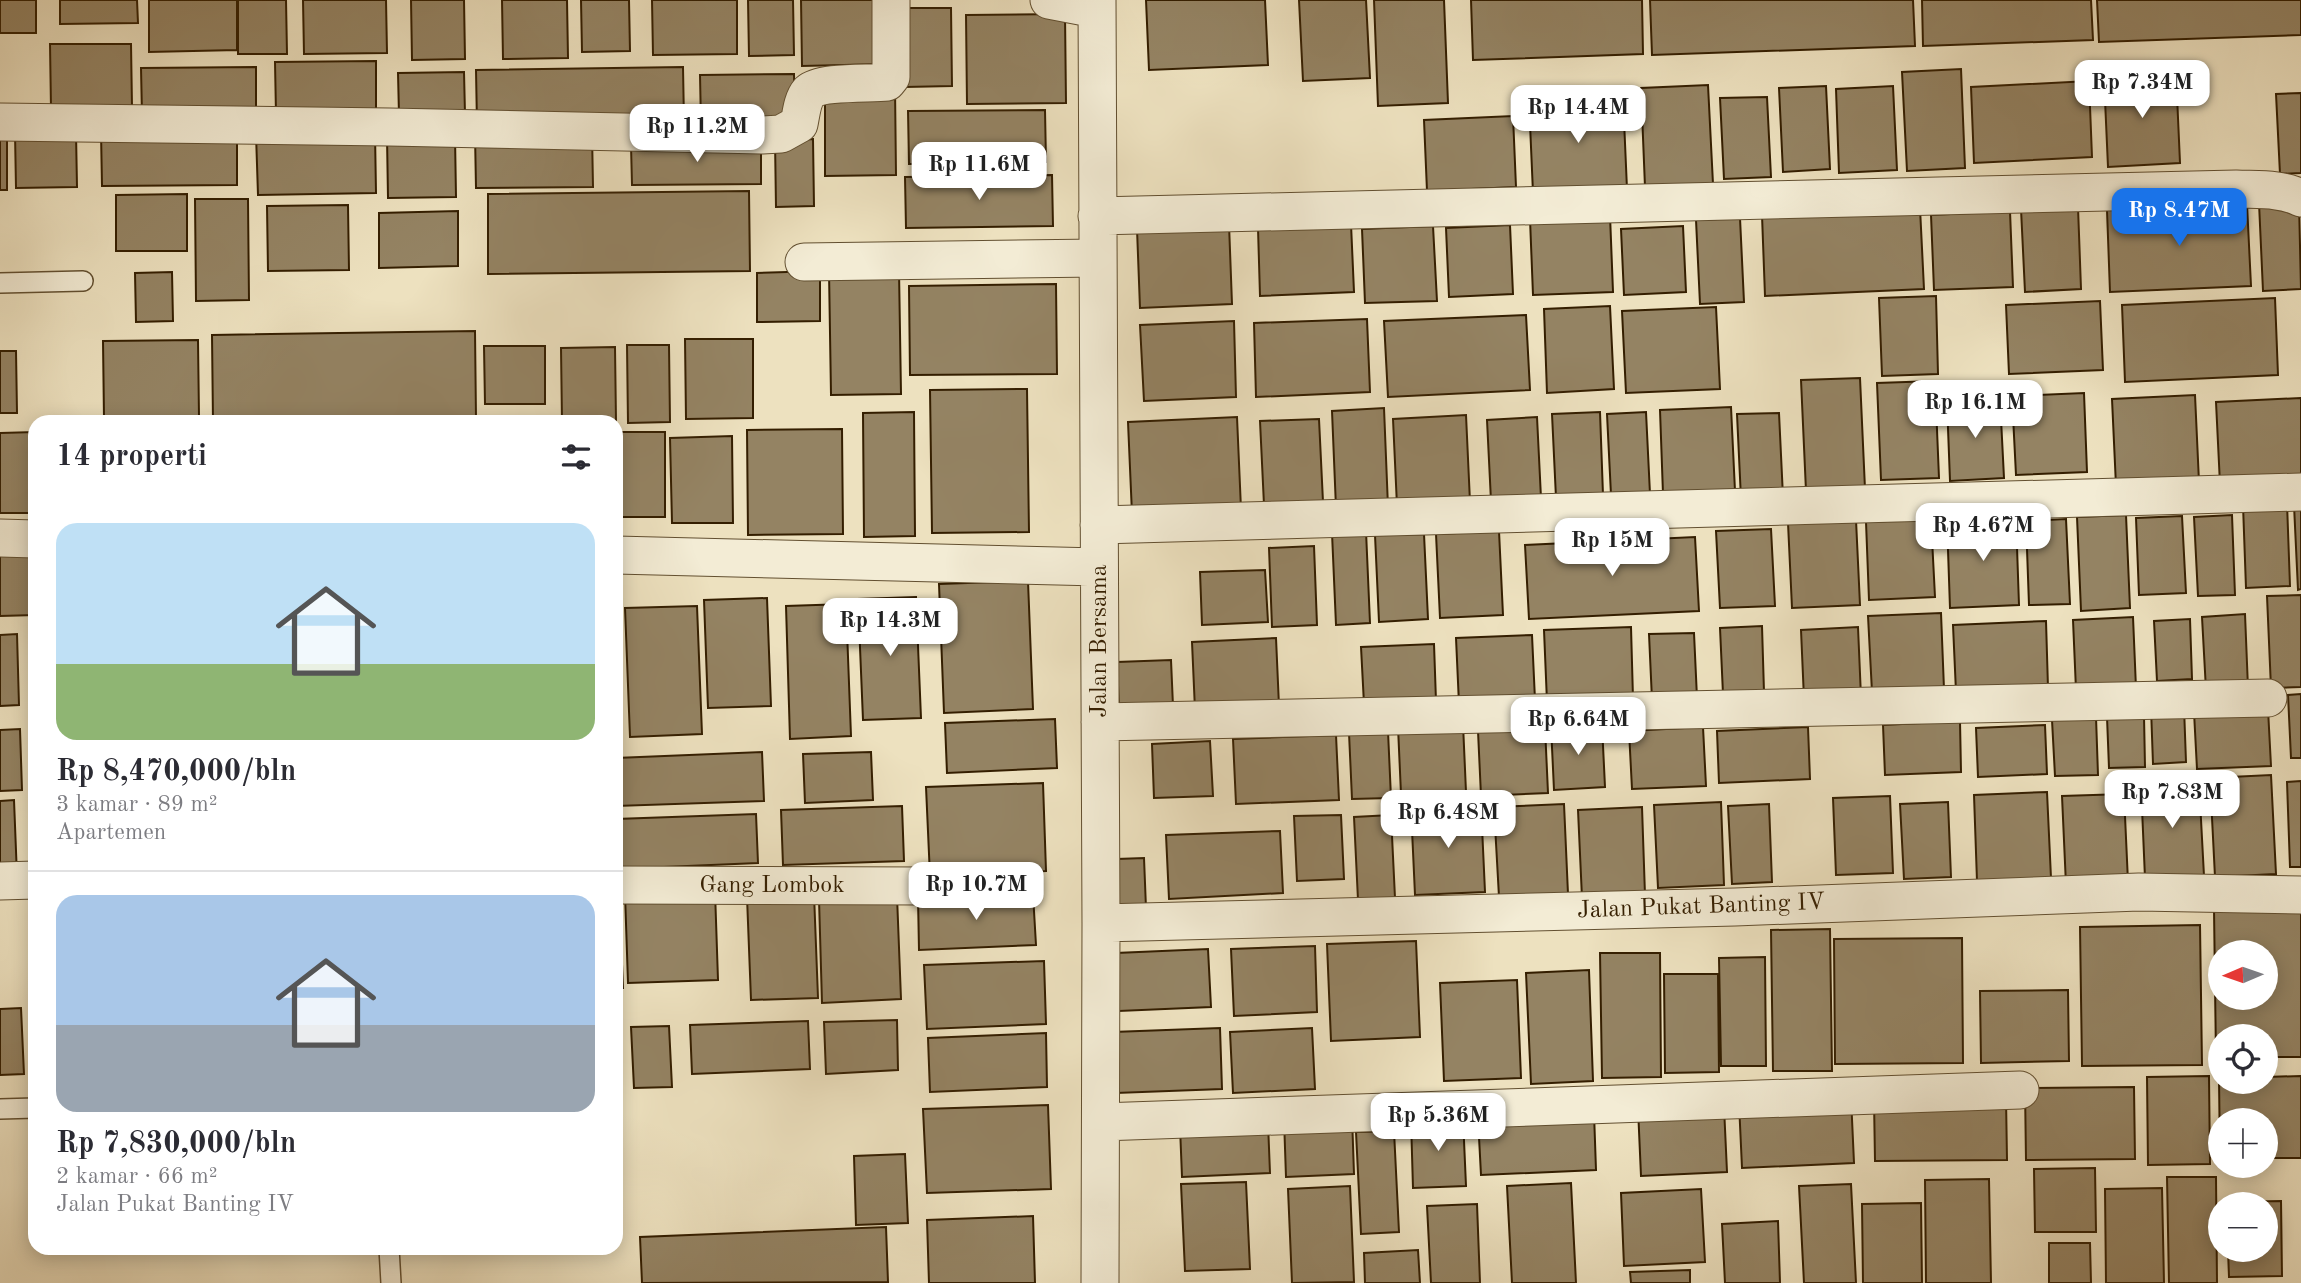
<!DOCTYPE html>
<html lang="id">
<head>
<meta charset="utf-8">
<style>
	:root { --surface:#fff; --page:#f7f7f7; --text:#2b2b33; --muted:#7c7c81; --line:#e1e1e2; --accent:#1a73e8 }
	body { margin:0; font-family:"Old Standard TT",serif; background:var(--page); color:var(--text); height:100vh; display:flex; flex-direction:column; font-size:26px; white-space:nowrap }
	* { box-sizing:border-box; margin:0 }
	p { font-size:23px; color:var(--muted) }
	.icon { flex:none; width:38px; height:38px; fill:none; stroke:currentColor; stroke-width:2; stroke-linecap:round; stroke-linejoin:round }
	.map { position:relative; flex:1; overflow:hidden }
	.side { position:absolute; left:28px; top:415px; width:595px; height:840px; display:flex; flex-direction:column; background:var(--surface); border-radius:21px; box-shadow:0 4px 18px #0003 }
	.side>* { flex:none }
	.needle { width:46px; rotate:268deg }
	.tools { position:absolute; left:2208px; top:940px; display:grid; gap:14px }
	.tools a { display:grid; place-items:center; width:70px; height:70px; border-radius:50%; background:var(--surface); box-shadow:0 4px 18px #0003; font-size:35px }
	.price { position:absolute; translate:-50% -60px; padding:0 16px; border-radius:14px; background:#fff; color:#222; font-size:23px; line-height:46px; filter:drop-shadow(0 2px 4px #0008) }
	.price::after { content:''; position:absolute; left:50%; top:42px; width:21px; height:16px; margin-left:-10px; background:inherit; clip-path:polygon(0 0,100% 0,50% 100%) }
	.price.active { background:var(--accent); color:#fff }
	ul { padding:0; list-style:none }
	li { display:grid; align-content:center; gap:14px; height:371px; padding:0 28px }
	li+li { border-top:2px solid var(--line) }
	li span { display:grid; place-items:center; height:217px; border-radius:21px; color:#555 }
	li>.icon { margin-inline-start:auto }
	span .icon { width:126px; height:126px; fill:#fffc; stroke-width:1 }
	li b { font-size:30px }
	h2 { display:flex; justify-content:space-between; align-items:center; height:84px; padding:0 28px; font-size:30px }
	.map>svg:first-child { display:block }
</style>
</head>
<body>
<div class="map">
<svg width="2301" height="1283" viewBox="0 0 2301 1283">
	<rect width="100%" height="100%" fill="#ede1bf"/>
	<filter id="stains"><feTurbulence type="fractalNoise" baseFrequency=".00286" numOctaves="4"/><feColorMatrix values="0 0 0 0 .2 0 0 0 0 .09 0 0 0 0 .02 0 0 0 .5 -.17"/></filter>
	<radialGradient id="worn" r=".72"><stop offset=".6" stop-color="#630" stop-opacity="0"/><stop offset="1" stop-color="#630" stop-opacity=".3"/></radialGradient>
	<path fill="#948363" stroke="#341e00" stroke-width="2" fill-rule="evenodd" d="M0,0H36V33H0Z
		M60,0H137L138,23L60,24Z
		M149,0H237V50L149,52Z
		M238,0H286L287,54H238Z
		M303,0H386L387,53L304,54Z
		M411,0H464L465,59L412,60Z
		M502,0H567L568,58L503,59Z
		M581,0H629L630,51L582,52Z
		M652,0H737V54L653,55Z
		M748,0H793L794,55L749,56Z
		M801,0H884L885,64L802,66Z
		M1146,0H1265L1268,65L1149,70Z
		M1299,0H1366L1370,78L1303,81Z
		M1374,0H1444L1448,103L1378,106Z
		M1471,0H1642L1643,54L1473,60Z
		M1650,0H1913L1915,46L1652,55Z
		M1922,0H2091L2093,40L1923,46Z
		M2097,0H2301V35L2099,42Z
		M905,8H951L952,86L905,87Z
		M1065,14L1066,103L967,104L966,15Z
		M50,44H131L132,107L51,109Z
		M376,61V113L276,114L275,62Z
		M256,67V113L142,115L141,68Z
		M683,67L684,122L477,125L476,70Z
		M1961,69L1965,168L1907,171L1902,72Z
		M464,72L465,114L399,115L398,73Z
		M2176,73L2180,163L2108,167L2104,77Z
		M794,74L795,123L701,124L700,75Z
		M2089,81L2092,157L1974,163L1971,87Z
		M1708,85L1713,184L1645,187L1641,88Z
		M1826,86L1830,169L1783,172L1779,88Z
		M1893,86L1897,170L1839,173L1836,89Z
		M895,87L896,175L825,176V88Z
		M2301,93V173L2280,174L2276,94Z
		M1623,97L1627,189L1533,193L1529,101Z
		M1767,97L1771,177L1724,179L1720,98Z
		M1045,110L1046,162L909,164L908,111Z
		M1513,116L1516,187L1427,191L1424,120Z
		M7,128V190H0V129Z
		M237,130V185L102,186L101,132Z
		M15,133H76L77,187L16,188Z
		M375,133L376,193L258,195L256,134Z
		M592,133L593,187L476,188L475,134Z
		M455,136L456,197L388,198L387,137Z
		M813,139L814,206L776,207L775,140Z
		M761,143V184L632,185L631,145Z
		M1052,175L1053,226L906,228L905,177Z
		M749,191L750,271L488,274V194Z
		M187,194V251H116V195Z
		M195,199H248L249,300L196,301Z
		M2299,202L2301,289L2263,291L2259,203Z
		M2247,204L2251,286L2110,292L2107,210Z
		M348,205L349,270L268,271L267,206Z
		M2078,207L2081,289L2025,292L2021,209Z
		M1920,208L1924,289L1765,296L1762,215Z
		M458,211V266L379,268V213Z
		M2010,211L2013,287L1934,290L1931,215Z
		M1610,215L1613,292L1533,295L1530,219Z
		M1740,218L1744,302L1700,304L1696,220Z
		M1229,224L1232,304L1140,308L1137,229Z
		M1351,224L1354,292L1260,296L1258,228Z
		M1510,225L1513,294L1449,297L1446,228Z
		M1433,226L1437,301L1365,303L1362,229Z
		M1683,226L1686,292L1624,295L1621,229Z
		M899,270L901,394L831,395L829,271Z
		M820,271V321L757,322V273Z
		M172,272L173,321L136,322L135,273Z
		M1056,284L1057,374L910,375L909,286Z
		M1936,296L1938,374L1882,376L1879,298Z
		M2275,298L2278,375L2125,382L2122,305Z
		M2100,301L2103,370L2009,374L2006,305Z
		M1610,306L1614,389L1547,393L1544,309Z
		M1716,307L1720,389L1626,393L1622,311Z
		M1526,315L1530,390L1388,397L1384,321Z
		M1367,319L1370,392L1256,397L1254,323Z
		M1234,321L1236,397L1144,401L1140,325Z
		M475,331L476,418L213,422L212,335Z
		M685,339H753V418L686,419Z
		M198,340L199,417L104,418L103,341Z
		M627,345H669L670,422L628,423Z
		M484,346H545V404H485Z
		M615,347L616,422H562L561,348Z
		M0,351H16L17,413H0Z
		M1860,378L1865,489L1806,491L1801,380Z
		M1935,381L1939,478L1881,480L1877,383Z
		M1027,389L1029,532L932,533L930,390Z
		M2084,393L2087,472L2016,475L2012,396Z
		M2195,395L2199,482L2116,486L2112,399Z
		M2301,398V480L2220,484L2216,402Z
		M2000,399L2004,478L1950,481L1947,402Z
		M1731,407L1735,491L1663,494L1660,410Z
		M1384,408L1388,507L1336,508L1332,411Z
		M914,412L915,536L864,537L863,413Z
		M1600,412L1603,495L1556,498L1552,414Z
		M1646,412L1650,494L1611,495L1607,414Z
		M1779,413L1783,497L1741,499L1737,414Z
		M1466,415L1470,502L1397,506L1393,419Z
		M1237,417L1241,509L1132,514L1128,422Z
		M1537,417L1541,498L1491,501L1487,420Z
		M1319,419L1323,502L1264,505L1260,421Z
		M842,429L843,534L748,535L747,430Z
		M35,432V513H0V433Z
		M616,432H665V517H616Z
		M732,436L733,523H672L670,438Z
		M2287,503L2290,586L2246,588L2243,505Z
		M2294,505H2301V589L2298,590Z
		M2126,515L2130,608L2081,611L2077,517Z
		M2232,515L2235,595L2198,596L2194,517Z
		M2182,516L2186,593L2139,595L2136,518Z
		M2016,518L2019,605L1950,608L1947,521Z
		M1931,519L1935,597L1869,600L1866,522Z
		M2066,519L2070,604L2029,605L2026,521Z
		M1856,520L1860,605L1792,608L1788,523Z
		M1771,529L1775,606L1720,608L1716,531Z
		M1366,531L1370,623L1336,625L1332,533Z
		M1499,531L1503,615L1440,618L1436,534Z
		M1424,534L1428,619L1379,622L1375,535Z
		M1695,537L1699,611L1529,619L1525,545Z
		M1314,546L1317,625L1272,627L1269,548Z
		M35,551V615L0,616V552Z
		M1265,570L1268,622L1202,625L1200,572Z
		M1028,581L1033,709L944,713L939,584Z
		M2301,595V687L2271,688L2267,596Z
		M916,597L921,718L863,720L858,599Z
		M767,598L771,706L708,708L704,600Z
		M846,604L851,736L790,739L786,606Z
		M697,606L702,734L630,737L625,608Z
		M1941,613L1944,689L1872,692L1868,616Z
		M2245,614L2248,688L2206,690L2202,617Z
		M2133,617L2136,688L2076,690L2073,620Z
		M2190,619L2192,679L2157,681L2154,621Z
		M2046,621L2048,688L1956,692L1953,625Z
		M1762,626L1764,692L1723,694L1720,628Z
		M1631,627L1633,698L1547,702L1544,630Z
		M1858,627L1861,697L1804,699L1801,630Z
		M1694,633L1697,698L1652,700L1649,634Z
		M17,634L19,705L0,706V635Z
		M1532,635L1535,700L1459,704L1456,638Z
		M1276,638L1279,706L1195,710L1192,642Z
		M1434,644L1436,701L1364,704L1361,647Z
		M1171,660L1173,706L1119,709L1117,662Z
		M2301,694V758H2291L2288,695Z
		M2184,707L2186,762L2153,764L2151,708Z
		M2268,709L2271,766L2197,769L2194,712Z
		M2144,716L2145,767L2109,768L2107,717Z
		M2096,717L2098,775L2055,776L2052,720Z
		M1055,719L1057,768L947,773L945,723Z
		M1960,721L1961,772L1885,775L1883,725Z
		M1463,724L1466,792L1401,794L1398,727Z
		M1602,725L1605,787L1554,790L1551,726Z
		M2045,725L2047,774L1978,777L1976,728Z
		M1545,727L1548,793L1481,796L1478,731Z
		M1703,727L1706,786L1632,789L1629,731Z
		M1808,727L1810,779L1719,783L1717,731Z
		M20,729L22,790L0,791V730Z
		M1388,731L1391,798L1352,799L1349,733Z
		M1336,735L1339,800L1236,804L1233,739Z
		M1210,741L1213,796L1154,798L1152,744Z
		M762,752L764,801L616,806V758Z
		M871,752L873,800L805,803L803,754Z
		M2271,775L2276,874L2215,877L2210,778Z
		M2301,781V867H2290L2287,782Z
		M2199,782L2204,876L2145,878L2141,785Z
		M1043,783L1046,871L930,876L926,787Z
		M2047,792L2051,878L1977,881L1974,795Z
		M2124,794L2128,882L2066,885L2062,796Z
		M1890,796L1893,873L1836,875L1833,798Z
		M14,800L17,876L0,877V801Z
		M1721,802L1724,885L1658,888L1654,805Z
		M1948,802L1951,877L1904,879L1900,804Z
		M1564,804L1568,894L1499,897L1494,807Z
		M1769,804L1772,882L1732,884L1728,806Z
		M1481,805L1485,892L1415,895L1411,808Z
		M902,806L904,861L783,865L781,810Z
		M1642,807L1645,895L1582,898L1578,810Z
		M756,814L758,863L617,869L616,819Z
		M1341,815L1344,879L1297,881L1294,816Z
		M1391,815L1395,898L1358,900L1354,817Z
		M1280,831L1283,893L1169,899L1166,835Z
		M1144,858L1146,908L1119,910L1117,859Z
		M715,891L718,980L628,983L625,894Z
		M616,893H619L623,988H616Z
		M814,894L818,998L751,1000L747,897Z
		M1033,894L1036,945L919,950L918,898Z
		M897,896L901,999L822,1003L819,899Z
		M2301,908V1057H2266V1036H2221V1058H2216L2214,909ZM2221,952H2266V998H2221Z
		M2200,925L2202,1065L2082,1066L2080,927Z
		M1830,929L1832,1071H1773L1771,930Z
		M1962,938L1963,1063L1835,1064L1834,939Z
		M1416,941L1420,1037L1331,1041L1327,944Z
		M1315,946L1317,1012L1234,1016L1231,949Z
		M1208,949L1211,1007L1119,1011L1116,953Z
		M1600,953H1660L1661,1077L1602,1078Z
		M1765,957L1766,1066H1721L1719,958Z
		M1044,961L1046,1024L927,1029L924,965Z
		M1589,970L1593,1081L1531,1084L1526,973Z
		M1664,974H1718L1719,1072L1665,1073Z
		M1517,980L1521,1078L1444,1081L1440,983Z
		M2068,990L2069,1061L1981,1063L1980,991Z
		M21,1008L24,1074L0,1075V1009Z
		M897,1020L898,1070L826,1074L824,1022Z
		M808,1021L810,1069L692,1074L690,1025Z
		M669,1026L672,1087L634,1088L631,1027Z
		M1220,1028L1222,1089L1116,1093L1113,1032Z
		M1312,1028L1315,1089L1233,1093L1230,1032Z
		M1046,1033L1047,1087L930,1092L928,1038Z
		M2209,1076L2210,1164L2148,1165L2147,1077Z
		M2301,1076V1158H2266V1120H2221L2220,1159L2219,1078L2221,1082H2266V1077Z
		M2134,1087L2135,1159L2026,1160L2025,1088Z
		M1851,1097L1854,1163L1742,1168L1739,1103Z
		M2006,1098L2007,1160L1875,1161L1874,1100Z
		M1048,1105L1051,1189L927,1193L923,1109Z
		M1724,1107L1727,1172L1641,1176L1638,1108Z
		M1594,1113L1596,1170L1481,1175L1478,1118Z
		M1352,1116L1354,1174L1286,1177L1284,1119Z
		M1463,1118L1466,1186L1413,1188L1411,1120Z
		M1268,1123L1270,1173L1182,1177L1180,1127Z
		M1394,1131L1399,1232L1361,1234L1356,1132Z
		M905,1154L908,1223L856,1225L854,1156Z
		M2095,1168L2096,1232H2035L2034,1169Z
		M2167,1177H2216L2217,1283H2169Z
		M1989,1179L1991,1283H1926L1925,1180Z
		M1246,1182L1250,1269L1185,1271L1181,1184Z
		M1571,1183L1576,1283H1512L1507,1186Z
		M1851,1184L1856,1283H1804L1799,1186Z
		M1350,1186L1354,1282L1292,1283L1288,1189Z
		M2162,1188L2164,1283H2106L2105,1189Z
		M1701,1189L1705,1262L1624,1266L1621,1193Z
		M2281,1201L2282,1276L2229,1277L2228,1250H2266V1204H2227V1202Z
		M1921,1203L1922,1283H1863L1862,1204Z
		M1477,1204L1480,1283H1431L1427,1206Z
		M1033,1216L1035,1283H929L927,1220Z
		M1778,1221L1780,1283H1725L1722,1224Z
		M886,1227L888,1282L642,1283L640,1237Z
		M2049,1243H2090L2091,1283H2049Z
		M1418,1250L1420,1283H1365L1364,1253Z
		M1690,1270V1283H1631L1630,1272Z"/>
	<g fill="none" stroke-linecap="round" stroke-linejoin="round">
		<defs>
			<path id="service" d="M0,283L83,281
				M0,1109L35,1108
				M389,1248L391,1283"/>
			<path id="minor" d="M1049,0L1096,9
				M1097,0L1101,923L1100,1283
				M0,122L389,127L762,135L781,134L799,124C801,115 802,100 809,92C821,81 869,84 887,82L891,77V0
				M1097,216L2236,189C2258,190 2281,188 2301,198
				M804,262L1098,258
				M1099,525L2301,492
				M0,538L35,539
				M616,555L1099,567
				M1100,722L2268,698
				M0,881L35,880
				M616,885L927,886
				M1101,923L1735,907L2139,892L2301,895
				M1101,1122L2020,1090"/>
		</defs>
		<use href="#service" stroke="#624f30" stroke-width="22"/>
		<use href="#minor" stroke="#624f30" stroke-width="39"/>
		<use href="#service" stroke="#f3ecd5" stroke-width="19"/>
		<use href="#minor" stroke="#f3ecd5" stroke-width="37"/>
	</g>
	<g text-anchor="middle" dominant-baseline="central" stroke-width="5" stroke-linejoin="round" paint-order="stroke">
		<g font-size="24" fill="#341e00" stroke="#f3ecd5">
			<text transform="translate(1100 641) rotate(-90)">Jalan Bersama</text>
			<text x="772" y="886">Gang Lombok</text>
			<text transform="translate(1701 907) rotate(-2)">Jalan Pukat Banting IV</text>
		</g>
	</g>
	<rect width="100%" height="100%" filter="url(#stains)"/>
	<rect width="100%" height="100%" fill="url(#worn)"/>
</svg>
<div class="tools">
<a><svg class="needle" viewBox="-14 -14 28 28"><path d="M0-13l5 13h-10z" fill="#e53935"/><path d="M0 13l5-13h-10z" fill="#7c7c81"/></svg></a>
<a><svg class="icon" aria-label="locate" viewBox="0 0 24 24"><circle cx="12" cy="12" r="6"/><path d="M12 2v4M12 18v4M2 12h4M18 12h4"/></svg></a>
<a>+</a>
<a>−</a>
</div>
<b class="price" style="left:2142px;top:120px">Rp 7.34M</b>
<b class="price" style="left:1578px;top:145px">Rp 14.4M</b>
<b class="price" style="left:697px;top:164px">Rp 11.2M</b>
<b class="price" style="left:979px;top:202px">Rp 11.6M</b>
<b class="price active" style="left:2179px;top:248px">Rp 8.47M</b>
<b class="price" style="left:1975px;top:440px">Rp 16.1M</b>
<b class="price" style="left:1983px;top:563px">Rp 4.67M</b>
<b class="price" style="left:1612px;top:578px">Rp 15M</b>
<b class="price" style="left:890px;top:658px">Rp 14.3M</b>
<b class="price" style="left:1578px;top:757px">Rp 6.64M</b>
<b class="price" style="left:2172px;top:830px">Rp 7.83M</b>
<b class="price" style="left:1448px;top:850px">Rp 6.48M</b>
<b class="price" style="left:976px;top:922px">Rp 10.7M</b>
<b class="price" style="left:1438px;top:1153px">Rp 5.36M</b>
<section class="side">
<h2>14 properti<svg class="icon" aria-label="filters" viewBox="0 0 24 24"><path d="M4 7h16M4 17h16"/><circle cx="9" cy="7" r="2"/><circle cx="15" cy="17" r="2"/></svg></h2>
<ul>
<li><span style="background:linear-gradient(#bfe0f5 65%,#8fb573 0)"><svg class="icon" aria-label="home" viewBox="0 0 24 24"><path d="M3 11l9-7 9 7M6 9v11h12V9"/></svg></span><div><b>Rp 8,470,000/bln</b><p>3 kamar · 89 m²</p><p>Apartemen</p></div></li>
<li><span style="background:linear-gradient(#a9c7e8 60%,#9aa5b1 0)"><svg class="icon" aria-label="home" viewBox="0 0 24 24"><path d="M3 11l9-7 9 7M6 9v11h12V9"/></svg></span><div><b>Rp 7,830,000/bln</b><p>2 kamar · 66 m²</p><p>Jalan Pukat Banting IV</p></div></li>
</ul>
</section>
</div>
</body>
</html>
